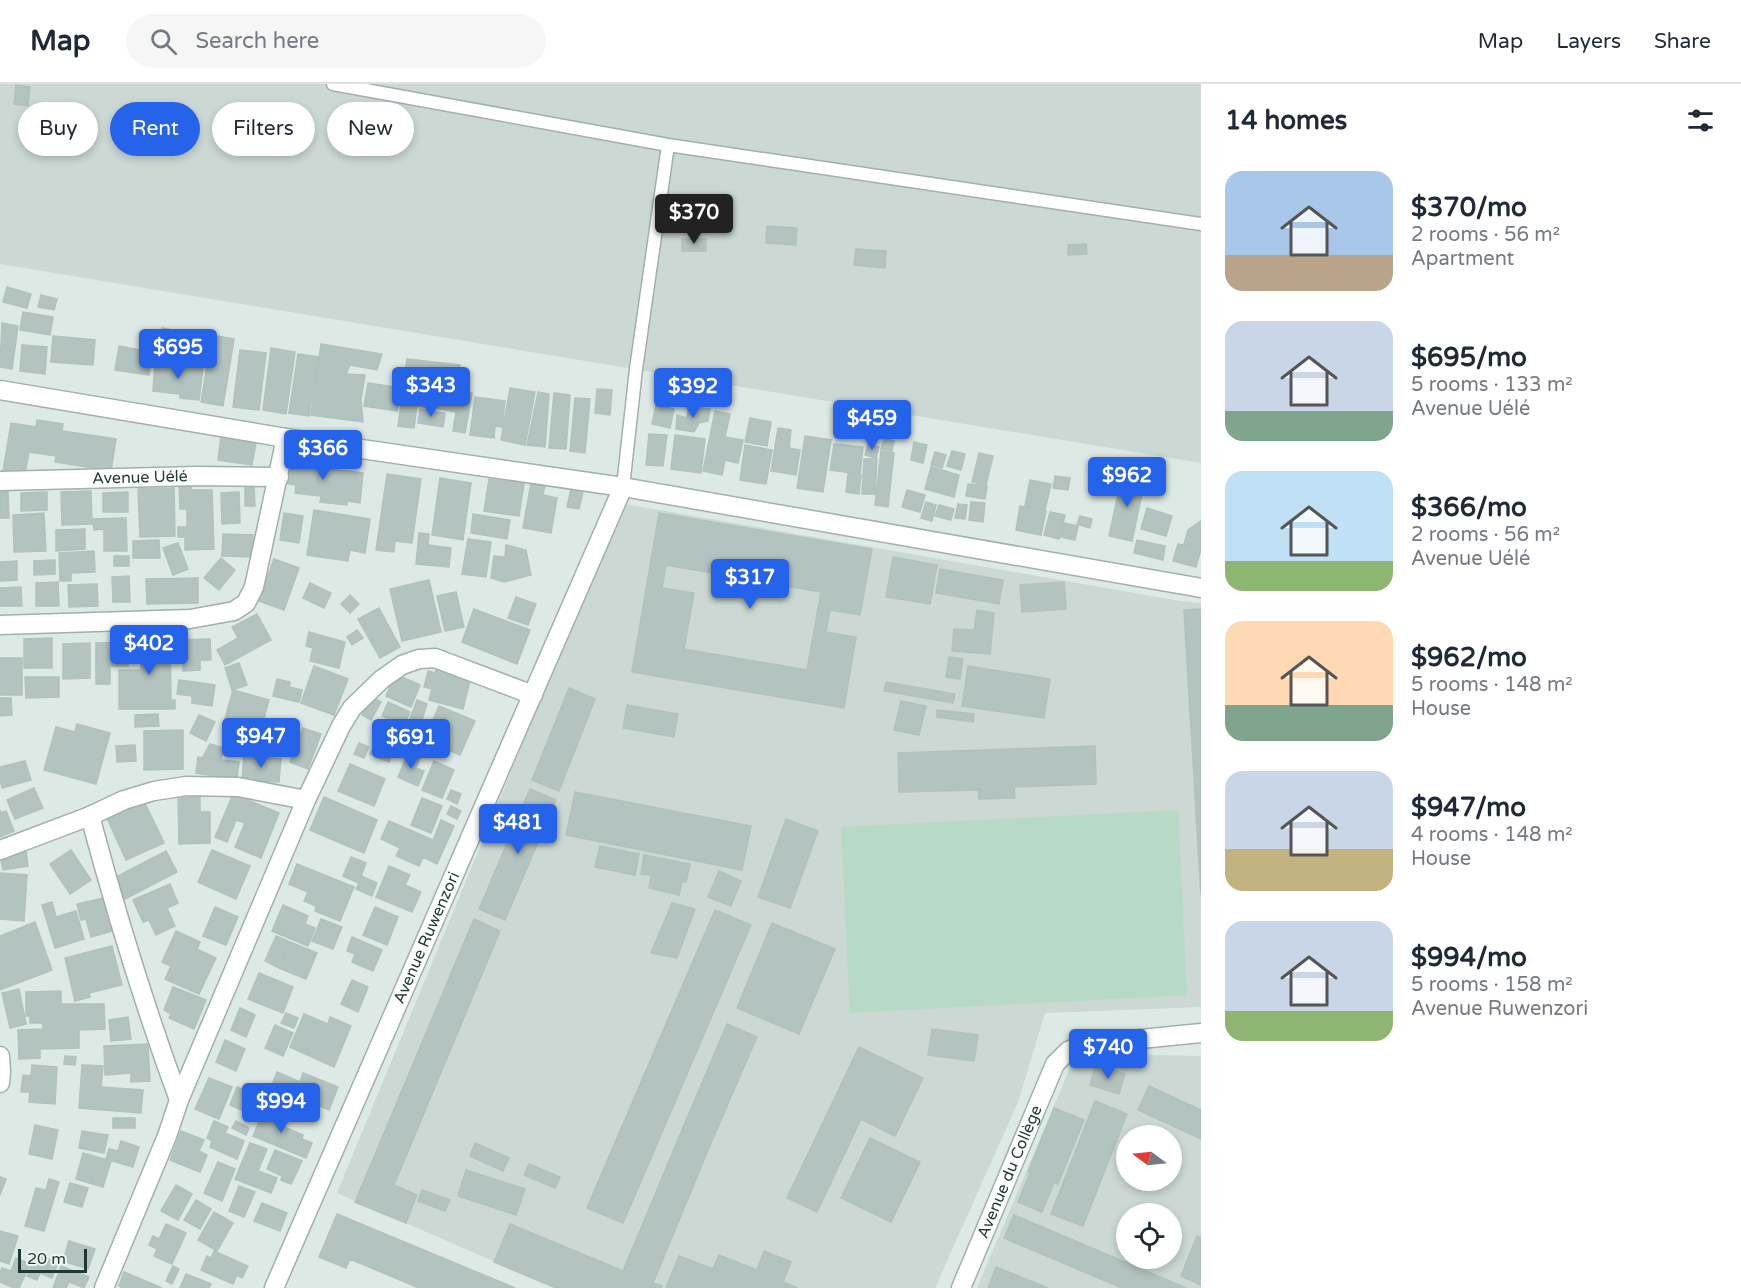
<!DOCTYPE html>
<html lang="en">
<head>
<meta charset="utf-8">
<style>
	:root { --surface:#fff; --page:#f6f6f7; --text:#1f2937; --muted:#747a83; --line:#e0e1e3; --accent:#2563eb }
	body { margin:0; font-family:"Varela Round",sans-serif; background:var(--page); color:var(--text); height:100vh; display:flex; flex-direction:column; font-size:22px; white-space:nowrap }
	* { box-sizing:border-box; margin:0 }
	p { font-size:20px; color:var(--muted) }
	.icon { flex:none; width:33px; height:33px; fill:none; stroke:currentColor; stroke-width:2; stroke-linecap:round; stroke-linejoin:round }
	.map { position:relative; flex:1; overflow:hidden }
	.drawer { display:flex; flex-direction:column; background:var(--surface); width:540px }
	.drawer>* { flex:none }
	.banner { position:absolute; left:18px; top:18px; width:570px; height:54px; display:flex; gap:12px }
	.needle { width:39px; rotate:285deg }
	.tools { position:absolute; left:1116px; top:1041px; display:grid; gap:12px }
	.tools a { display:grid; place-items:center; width:66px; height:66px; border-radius:50%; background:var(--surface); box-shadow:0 3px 9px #0003; font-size:30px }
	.scale { position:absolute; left:18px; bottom:15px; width:69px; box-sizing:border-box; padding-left:6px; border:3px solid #1f3735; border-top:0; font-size:16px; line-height:21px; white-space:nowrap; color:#1f3735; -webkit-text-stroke:4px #edf6f3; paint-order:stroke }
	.price { position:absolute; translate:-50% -51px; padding:0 14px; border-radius:6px; background:var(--accent); color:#fff; font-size:20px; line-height:39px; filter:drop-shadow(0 2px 3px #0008) }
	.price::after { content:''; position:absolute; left:50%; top:36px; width:18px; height:14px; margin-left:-9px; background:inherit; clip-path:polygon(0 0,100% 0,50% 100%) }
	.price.active { background:#222; color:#fff }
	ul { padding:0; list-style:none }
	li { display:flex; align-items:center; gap:18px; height:150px; padding:0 24px }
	li span { display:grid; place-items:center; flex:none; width:168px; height:120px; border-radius:18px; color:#555 }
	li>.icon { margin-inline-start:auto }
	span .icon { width:72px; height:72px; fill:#fffc; stroke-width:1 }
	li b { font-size:26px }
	h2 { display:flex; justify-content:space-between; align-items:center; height:72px; padding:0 24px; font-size:26px }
	.chip { padding:0 21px; border-radius:27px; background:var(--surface); box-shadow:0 3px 9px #0003; font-size:21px; line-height:54px }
	.chip.active { background:var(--accent); color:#fff }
	header { display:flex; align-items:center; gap:36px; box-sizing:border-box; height:84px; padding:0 30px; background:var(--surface); border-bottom:2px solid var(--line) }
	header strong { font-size:28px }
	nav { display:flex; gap:33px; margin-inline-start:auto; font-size:21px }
	.search { width:420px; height:54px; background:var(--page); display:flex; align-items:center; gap:15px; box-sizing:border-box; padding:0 21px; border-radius:33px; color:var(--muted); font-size:22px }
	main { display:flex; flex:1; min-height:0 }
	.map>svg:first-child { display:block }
</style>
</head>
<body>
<header>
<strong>Map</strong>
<div class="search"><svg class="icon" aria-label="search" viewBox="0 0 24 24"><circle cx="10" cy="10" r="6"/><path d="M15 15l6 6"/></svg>Search here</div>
<nav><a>Map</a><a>Layers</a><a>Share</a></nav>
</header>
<main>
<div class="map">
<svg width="1201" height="1204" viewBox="0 0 1201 1204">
	<rect width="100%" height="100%" fill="#dde9e5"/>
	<path fill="#cbd8d4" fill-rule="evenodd" d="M0,0H1201V379L0,180Z
		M625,420L1180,517L1201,519V923L1045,929L1018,1018L935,1204H555L337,1109L546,603Z
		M1089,970L1201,972V1204H977L1072,979ZM1126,1052H1172V1096H1126ZM1126,1130H1172V1174H1126Z"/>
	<path fill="#b6dac5" d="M1178,726L1187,911L850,929L841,743Z"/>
	<path fill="#b3c3bf" stroke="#b0c2bd" stroke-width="1.5" fill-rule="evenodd" d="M16,1L30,3L28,22L14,20Z
		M55,20L75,22L73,39L53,37Z
		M767,142L797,144L796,161L766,159Z
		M682,155H706V167H682Z
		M1086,160L1087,170L1068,171V161Z
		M856,165L886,167L885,184L854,181Z
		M7,203L31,210L27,224L3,218Z
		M41,211L57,215L54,226L38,223Z
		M23,228L53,233L50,251L20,246Z
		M2,239L18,242L12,285L0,283Z
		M162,244L179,247L175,275L158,272Z
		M184,246L209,252L203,282L177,277Z
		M212,251L234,255L223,322L201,318Z
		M53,252L95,256L93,281L51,278Z
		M321,260L382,270L377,286L350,281L346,290L365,291L361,316L363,338L311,331Z
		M22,261L47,263L45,290L20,287Z
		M119,262L152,268L149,291L115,286Z
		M271,264L295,268L286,330L263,326Z
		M240,266L266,269L259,326L233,323Z
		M298,270L318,273L309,332L289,329Z
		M407,275L460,281L457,303L435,301L432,324L417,322L414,344L398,342Z
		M155,279L203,284L199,316L180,314V310L153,307Z
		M368,299L401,304L397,327L364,322Z
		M442,303L472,309L465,349L453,347L456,328L438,325Z
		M510,304L535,308L525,361L501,356Z
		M597,305L612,306L610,331L595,329Z
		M538,308L549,310L545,363L527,361Z
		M554,309L570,311L566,365L549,364Z
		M475,313L505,317L502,343L495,342L494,354L470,351Z
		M575,314L590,315L585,369L570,367Z
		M656,321L674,325L670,344L652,340Z
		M689,323L710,325L708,337L699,339L694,348L676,345L677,331L687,334Z
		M420,325L445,329L443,343L418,339Z
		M715,327L730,330L725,353L743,356L738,379L725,376L722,391L703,387Z
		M750,334L771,338L767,362L745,358Z
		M37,336L63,340L62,347L116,355L111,387L55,378L56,372L29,368L25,390L3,387L11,339L36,343Z
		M778,344L791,346L789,364L800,366L796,391L771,387Z
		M649,350L667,351L663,382L646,381Z
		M675,351L705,355L701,389L671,385Z
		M805,352L831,356L823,408L797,404Z
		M221,353L256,359L252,381L218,376Z
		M884,354L894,357L892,367L881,365Z
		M914,358L927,361L923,379L911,376Z
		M834,360L863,363L860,390L830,386Z
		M868,360L879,363L876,374L865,371Z
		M745,361L772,366L766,400L740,396Z
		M881,367L894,369L888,423L875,421Z
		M952,367L965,370L961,386L947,382Z
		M935,368L946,371L942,384L931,381Z
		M979,369L993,372L986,401L972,398Z
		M288,370L322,374L321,384L363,389L360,419L347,417V421L320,418L321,412L295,409L296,401L284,399Z
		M864,375H877L875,410H862Z
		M931,383L959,391L954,413L925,405Z
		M1103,386L1115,388L1111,408L1099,405Z
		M387,390L421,395L412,459L395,457L394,468L376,466Z
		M848,390L861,391L859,410L846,408Z
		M1122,391L1145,396L1132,457L1109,452Z
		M1055,392L1070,394L1068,406L1053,404Z
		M440,394L471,399L463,456L432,451Z
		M489,395L524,400L519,432L484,427Z
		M1030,396L1051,400L1045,426L1025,422Z
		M179,397H191V406H212L214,465L185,466V453H178V443H187V425H180Z
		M531,399L545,401L543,411L557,414L551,449L523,444Z
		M245,400H254L255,422H245Z
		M968,400L987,402L985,415L966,412Z
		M174,404L175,452L140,453L138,405Z
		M571,405L583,408L579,425L567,423Z
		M907,406L925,411L920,428L902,423Z
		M0,407H8L9,434H0Z
		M91,407L92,440L62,441L61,408Z
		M47,408V426L21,427V409Z
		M128,408V428H103V409Z
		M239,408L240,439L222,440L221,409Z
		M926,418L936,421L932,437L921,434Z
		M971,418L985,419L983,438L969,436Z
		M958,420L967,421L965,435L955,434Z
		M939,421L954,425L951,436L935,432Z
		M1020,422L1046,427L1041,451L1016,446Z
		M1147,424L1172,432L1166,452L1141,445Z
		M314,426L370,435L365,469L350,466L348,477L307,471Z
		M1050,428L1065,431L1059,455L1044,451Z
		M44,429L46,467L14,468L13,431Z
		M284,429L303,432L299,459L280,456Z
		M659,429L872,465L860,531L830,526L826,548L856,553L844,624L632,588ZM666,481L821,508L807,586L684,565L694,509L662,504Z
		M473,430L510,436L507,455L471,449Z
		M1080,432L1092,435L1090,444L1077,440Z
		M126,434L127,467H104V445L94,446L93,435Z
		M1201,437V464L1184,460L1188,446Z
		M1064,439L1078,442L1075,456L1061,453Z
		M85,445V465L56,467V446Z
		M419,449L429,450L428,461L451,464L449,483L416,480Z
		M223,450L253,451L252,473L222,472Z
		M468,455L491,458L486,493L462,490Z
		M159,456L160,474H133V457Z
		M1137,456L1165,462L1163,476L1134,469Z
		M178,459L188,485L173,491L163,464Z
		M1178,460L1201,465L1196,483L1173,477Z
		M506,461L526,466L531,491L504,498L491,494L494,472L505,473Z
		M94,467L95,488L71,489V497H60L59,469Z
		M114,472H129V482H114Z
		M893,473L937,481L930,520L886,513Z
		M221,474L235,486L219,506L204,494Z
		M274,475L299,484L284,526L259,517Z
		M55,476V490L34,491V477Z
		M17,477V496L0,497V478Z
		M940,485L1003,496L999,520L936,509Z
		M129,492L130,518H113L112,493Z
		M198,494V519L147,520L146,495Z
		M429,496L441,548L402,557L390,505Z
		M58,498L59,522H36V499Z
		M1064,498L1066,525L1022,528L1020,501Z
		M310,499L331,509L324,524L303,514Z
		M97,500L98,522L69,523L68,501Z
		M21,503L22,522H0V504Z
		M456,508L464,543L445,547L437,512Z
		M350,511L359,520L350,529L341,520Z
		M516,513L536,520L528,541L508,534Z
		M379,524L400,563L380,574L358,535Z
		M474,525L530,546L517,580L462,558Z
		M1201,525V811L1184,526Z
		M977,526L994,529L990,570L952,567L954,545L974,546Z
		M257,530L271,556L225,581L217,566L238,554L232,543Z
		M357,546L363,554L352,561L347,553Z
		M140,547H170L171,616H175V625H119V586H141Z
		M309,548L345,558L339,584L310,577L313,564L306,562Z
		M52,554V584H24V555Z
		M210,555L211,576H200V586L183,587V578L176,579L174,556Z
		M128,558V582H110V600H96V559Z
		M90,559V594L63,595V560Z
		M949,573L963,575L960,595L946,593Z
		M0,574H22V611H0Z
		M239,579L247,601L232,606L225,584Z
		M314,582L348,595L334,631L301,619Z
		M437,582L460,588L458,593L470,596L463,625L429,616L432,605L424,603L428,587L435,589Z
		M968,582L1050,595L1044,634L962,622Z
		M395,590L420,601L411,623L386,612Z
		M25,593H59V613L26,614Z
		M277,595L290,598L289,603L302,606L299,618L273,612Z
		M179,596L215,601L212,622L192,619V612L177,610Z
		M886,598L955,610L953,619L884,607Z
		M569,604L595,615L559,707L532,696Z
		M233,606L269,616L259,652L223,642Z
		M372,613L381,618L371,636L362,631Z
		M0,614H11L12,631L0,632Z
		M417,616L427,620L421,639L410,635Z
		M901,617L926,622L919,651L894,646Z
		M388,618L410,628L404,641L382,632Z
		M627,621L678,630L674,653L623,644Z
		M439,622L475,637L460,671L424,656Z
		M937,626L974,630L973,638L937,633Z
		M158,630L159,642L135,643V631Z
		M199,631L215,638L206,657L190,649Z
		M77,640L110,649L96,700L44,686L56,643L75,648Z
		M303,644L321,650L308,685L290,678Z
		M183,646V685L144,686V647Z
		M380,647L399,655L389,678L370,670Z
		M359,659L369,663L364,674L354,670Z
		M210,660L224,664L221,675L203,673Z
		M135,661L136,677L117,678L116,662Z
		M1095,662L1096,700L1014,703L1015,714L979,715L978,706L899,708L898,669Z
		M408,669L420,674L416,684L424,687L418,702L398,693Z
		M244,672L281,675L279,698L242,696Z
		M198,673L239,678L237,695L196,689Z
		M25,677L31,696L2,704L0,695V683Z
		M434,677L454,686L442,714L422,706Z
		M350,680L385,695L374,722L338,707Z
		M34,704L43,724L15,735L7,716Z
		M530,705L556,716L505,836L479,825Z
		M451,706L461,710L457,720L447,715Z
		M575,708L751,742L742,786L566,751Z
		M233,710L279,729L261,774L235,763L245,739L236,736L227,758L215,753Z
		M200,713V728H210V759L179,760L178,714Z
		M324,713L377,736L364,769L310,746Z
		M422,714L442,722L431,749L411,741Z
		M144,717L164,759L126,776L107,734Z
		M451,722L461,727L457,735L447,730Z
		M0,726L1,729L6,727L14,747L0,753Z
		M786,735L818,747L790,824L758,813Z
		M441,736L454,742L437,780L423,773L419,782L396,772L400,764L381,755L389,737L433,756Z
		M600,762L639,770L635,791L595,783Z
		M71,766L91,796L70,810L50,780Z
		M212,766L250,782L236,815L198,798Z
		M26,767L28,782L3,786L0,772Z
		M166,767L177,788L125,815L114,794Z
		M644,771L690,780L686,798H682L679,811L649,804L651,791L641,790Z
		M351,773L366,779L361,792L377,799L372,812L356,805L359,799L343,792Z
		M297,780L354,803L340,837L315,827L316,822L304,817L308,808L289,800Z
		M389,782L410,791L405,801L421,808L412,828L376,813Z
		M719,787L741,797L731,822L708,813Z
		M0,789L27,791L24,837L0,835Z
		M170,800L178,819L167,824L175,842L156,851L149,836L143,838L133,816Z
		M104,814L112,847L91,853L86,835L81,836L77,820Z
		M52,818L56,833L76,827L84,855L55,864L42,821Z
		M672,819L695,825L677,874L651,869Z
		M283,821L308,832L305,840L315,844L308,862L272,847Z
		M215,823L238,833L226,861L203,852Z
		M375,823L398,833L387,861L363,851Z
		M715,826L751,841L623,1139L587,1124Z
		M321,835L342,843L333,865L312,857Z
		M474,835L500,847L394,1101L417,1111L406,1139L355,1118Z
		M35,838L52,886L0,906V852Z
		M772,839L835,865L799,950L737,924Z
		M176,847L200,858L197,865L216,874L199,910L165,895L171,882L162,878Z
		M276,852L290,858L279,884L265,877Z
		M352,853L382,866L373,887L352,878L355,870L347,867Z
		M290,858L317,869L306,895L279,884Z
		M112,862L122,901L89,909L90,913L75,917L65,874Z
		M259,889L293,903L283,929L248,915Z
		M352,896L368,903L358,928L341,920Z
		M173,903L206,916L194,945L169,934L171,930L164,926Z
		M19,905L26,940L10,944L2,909Z
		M61,907V920H104L105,945L79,946V964L40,965V974L19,975L18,946L43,945V939H30V932H26V908Z
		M240,924L255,931L246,953L231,946Z
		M286,929L298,934L294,944L281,939Z
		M304,930L328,940L330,933L351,942L334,983L290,963Z
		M128,933L131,955L111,957L109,936Z
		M727,940L757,953L711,1059L682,1046Z
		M275,941L293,949L283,972L265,964Z
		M932,945L978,951L974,977L928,971Z
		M225,956L245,965L236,987L216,978Z
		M148,960L150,997L131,998V989L105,991L104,962Z
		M859,963L923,994L895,1052L861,1035L817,1128L787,1114Z
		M65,972L76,973L75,981L64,980Z
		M32,981L57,983L55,1020L29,1018L30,1008H21L23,991L31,992Z
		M82,981L103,982L101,1003L143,1006L141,1029L79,1024Z
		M1096,981L1125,990L1119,1010L1090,1001Z
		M277,988L300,998L303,989L338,1003L329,1026L310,1018L306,1026L268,1010Z
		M209,994L232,1003L219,1035L195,1025Z
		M1149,1002L1201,1026V1055L1138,1026Z
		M237,1003L262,1014L255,1032L230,1021Z
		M1095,1017L1127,1030L1083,1142L1051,1130Z
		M265,1024L288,1034L284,1043L303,1051L302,1055L312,1059L306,1074L253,1052Z
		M1054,1024L1084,1036L1058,1100L1028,1088Z
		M113,1034H135V1044H113Z
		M214,1037L228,1043L225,1049L244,1057L237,1075L210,1063L212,1057L207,1054Z
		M236,1037L249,1044L246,1051L232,1044Z
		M35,1041L58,1046L52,1075L29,1070Z
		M682,1046L711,1059L653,1199L662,1202L661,1204H556L494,1178L510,1140L623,1187Z
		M82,1047L108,1051L104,1069L79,1064Z
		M181,1047L204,1056L199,1067L207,1071L200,1088L170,1076Z
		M870,1054L920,1078L891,1138L841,1114Z
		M121,1057L139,1063L133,1083L106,1075L109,1065L118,1067Z
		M250,1059L267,1065L258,1087L277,1094L271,1109L235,1095Z
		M475,1059L509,1074L503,1087L470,1072Z
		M275,1066L302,1077L291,1100L281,1096L282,1092L267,1085Z
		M83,1069L111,1077L103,1103L76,1095Z
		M218,1078L235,1085L222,1117L204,1109Z
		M529,1080L560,1093L555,1104L524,1091Z
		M466,1086L525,1105L516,1131L458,1112Z
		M1030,1089L1054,1099L1042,1128L1018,1118Z
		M0,1093L6,1095L0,1111Z
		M49,1095L59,1098L44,1147L25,1142L36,1104L46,1106Z
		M70,1099L88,1104L82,1123L64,1118Z
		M176,1101L192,1110L178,1136L161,1127Z
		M239,1102L255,1108L244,1133L229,1127Z
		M422,1106L450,1116L445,1127L418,1117Z
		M196,1116L211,1125L200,1145L184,1136Z
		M262,1119L287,1129L280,1147L254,1137Z
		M214,1128L233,1139L217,1167L198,1156Z
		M337,1130L515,1204H419L350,1175L346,1184L319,1173Z
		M1014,1131L1186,1204H1122L1004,1154Z
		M166,1140L186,1149L172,1180L154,1172L157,1165L149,1161L153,1152L159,1155Z
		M0,1147L18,1152L9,1180L0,1177Z
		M1197,1152L1201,1154V1201L1181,1192Z
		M69,1157L95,1165L88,1185L63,1177Z
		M214,1167L248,1182L242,1194L237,1191L233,1200L201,1186L207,1172L211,1174Z
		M764,1167L791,1178L783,1198L798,1204H666L679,1172L713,1185L719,1171L757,1186Z
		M36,1170L58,1179L52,1194L40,1189L37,1196L27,1192Z
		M16,1174L30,1180L19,1204H14L0,1198V1189L2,1184L11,1187Z
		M61,1182L89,1193L84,1204L69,1198L66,1204H53Z
		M173,1182L179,1185L172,1200L166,1197Z
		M996,1183L1048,1204H988Z
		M124,1188L162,1204H123L119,1202Z
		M186,1190L211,1200L209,1204H180Z"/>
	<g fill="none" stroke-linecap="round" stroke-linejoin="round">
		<defs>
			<path id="service" d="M333,0L668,61L1201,140
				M623,403L636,285L668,61"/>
			<g id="minor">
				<path d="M0,306L286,354L623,403L1201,504"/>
				<path id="s1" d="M0,397L197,392L279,393"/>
				<path d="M0,541L190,535L234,527L246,519L254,503L286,354"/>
				<path d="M90,732C116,829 144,921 179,1016"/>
				<path d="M0,766L90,732L124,716L154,707L186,702L238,703L306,716"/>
				<path d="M0,972L1,988L0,999"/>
				<path d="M104,1204L167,1052L179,1016L306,716L341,642L352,624L382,595L402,581L419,575L435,574L533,611"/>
				<path id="s2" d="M274,1204L623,403"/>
				<path id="s3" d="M961,1204L1055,980L1068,967L1082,961L1201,949"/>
			</g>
		</defs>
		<use href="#service" stroke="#a0b0ad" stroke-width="15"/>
		<use href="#minor" stroke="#a0b0ad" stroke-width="21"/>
		<use href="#service" stroke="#fff" stroke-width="12"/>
		<use href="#minor" stroke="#fff" stroke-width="18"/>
	</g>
	<g text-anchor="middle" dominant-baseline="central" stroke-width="4.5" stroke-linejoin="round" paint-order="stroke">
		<g font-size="16" fill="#1f3735" stroke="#edf6f3">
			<text stroke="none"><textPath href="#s1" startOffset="140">Avenue Uélé</textPath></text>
			<text stroke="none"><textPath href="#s2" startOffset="382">Avenue Ruwenzori</textPath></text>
			<text stroke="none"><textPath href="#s3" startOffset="126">Avenue du Collège</textPath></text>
		</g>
	</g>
</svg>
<div class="tools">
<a><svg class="needle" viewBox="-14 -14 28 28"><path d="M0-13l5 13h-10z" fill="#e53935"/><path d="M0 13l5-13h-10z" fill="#747a83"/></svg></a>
<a><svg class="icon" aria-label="locate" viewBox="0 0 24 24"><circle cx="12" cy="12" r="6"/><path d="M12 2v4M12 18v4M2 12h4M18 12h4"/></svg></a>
</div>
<div class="scale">20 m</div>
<b class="price active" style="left:694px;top:161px">$370</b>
<b class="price" style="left:178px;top:296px">$695</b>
<b class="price" style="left:431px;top:334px">$343</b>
<b class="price" style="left:693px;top:335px">$392</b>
<b class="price" style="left:872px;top:367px">$459</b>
<b class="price" style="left:323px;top:397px">$366</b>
<b class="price" style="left:1127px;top:424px">$962</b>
<b class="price" style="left:750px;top:526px">$317</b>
<b class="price" style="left:149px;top:592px">$402</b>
<b class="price" style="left:261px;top:685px">$947</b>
<b class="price" style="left:411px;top:686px">$691</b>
<b class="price" style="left:518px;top:771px">$481</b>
<b class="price" style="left:1108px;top:996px">$740</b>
<b class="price" style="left:281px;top:1050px">$994</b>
<div class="banner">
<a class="chip">Buy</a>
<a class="chip active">Rent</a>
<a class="chip">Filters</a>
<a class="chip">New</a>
</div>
</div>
<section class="drawer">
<h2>14 homes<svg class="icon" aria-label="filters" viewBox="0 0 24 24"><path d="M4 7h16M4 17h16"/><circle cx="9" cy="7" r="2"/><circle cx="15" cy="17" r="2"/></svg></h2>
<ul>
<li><span style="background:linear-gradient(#a9c7e8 70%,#b9a48a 0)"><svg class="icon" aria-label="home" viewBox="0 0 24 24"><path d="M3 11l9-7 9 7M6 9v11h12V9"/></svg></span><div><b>$370/mo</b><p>2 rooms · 56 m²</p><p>Apartment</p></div></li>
<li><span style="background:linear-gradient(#c9d6e8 75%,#7fa58c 0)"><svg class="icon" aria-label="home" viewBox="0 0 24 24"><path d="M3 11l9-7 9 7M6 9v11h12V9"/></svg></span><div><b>$695/mo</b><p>5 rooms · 133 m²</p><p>Avenue Uélé</p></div></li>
<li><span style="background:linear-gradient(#bfe0f5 75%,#8fb573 0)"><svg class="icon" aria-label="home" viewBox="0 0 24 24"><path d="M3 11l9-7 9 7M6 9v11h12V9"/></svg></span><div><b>$366/mo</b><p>2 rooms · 56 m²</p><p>Avenue Uélé</p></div></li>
<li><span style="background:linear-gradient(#ffd9b3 70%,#7fa58c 0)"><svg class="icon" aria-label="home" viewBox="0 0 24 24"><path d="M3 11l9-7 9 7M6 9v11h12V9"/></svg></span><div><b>$962/mo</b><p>5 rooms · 148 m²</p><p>House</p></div></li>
<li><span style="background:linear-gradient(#c9d6e8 65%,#c2b280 0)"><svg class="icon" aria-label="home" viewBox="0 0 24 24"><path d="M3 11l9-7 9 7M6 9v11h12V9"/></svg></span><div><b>$947/mo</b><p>4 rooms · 148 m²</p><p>House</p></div></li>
<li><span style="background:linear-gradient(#c9d6e8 75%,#8fb573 0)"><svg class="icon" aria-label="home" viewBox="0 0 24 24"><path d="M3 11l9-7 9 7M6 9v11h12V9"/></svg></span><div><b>$994/mo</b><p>5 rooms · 158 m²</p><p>Avenue Ruwenzori</p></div></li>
</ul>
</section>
</main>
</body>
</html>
